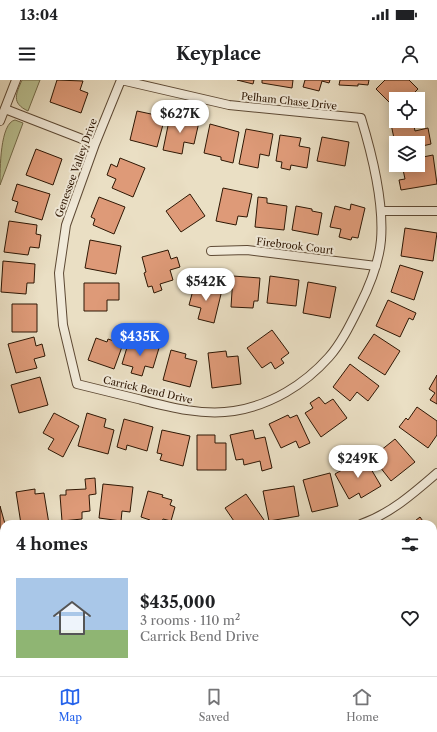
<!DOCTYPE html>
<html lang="en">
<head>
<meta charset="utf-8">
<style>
	:root { --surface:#fff; --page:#f6f6f6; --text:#202124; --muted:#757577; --line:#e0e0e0; --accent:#2563eb }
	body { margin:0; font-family:"Libre Caslon Text",serif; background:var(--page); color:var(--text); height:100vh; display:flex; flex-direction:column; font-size:15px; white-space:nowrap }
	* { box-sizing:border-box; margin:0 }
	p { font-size:13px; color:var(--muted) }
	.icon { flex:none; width:22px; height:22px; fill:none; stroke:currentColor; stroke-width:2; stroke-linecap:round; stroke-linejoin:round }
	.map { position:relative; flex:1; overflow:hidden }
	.details { position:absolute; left:0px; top:440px; width:437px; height:156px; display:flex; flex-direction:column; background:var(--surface); border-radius:12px 12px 0 0; box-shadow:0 2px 10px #0003 }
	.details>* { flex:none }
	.tools { position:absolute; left:389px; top:12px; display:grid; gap:8px }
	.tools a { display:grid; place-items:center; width:36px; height:36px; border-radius:0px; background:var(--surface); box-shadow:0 2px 10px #0003; font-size:20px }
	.price { position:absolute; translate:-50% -34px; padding:0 9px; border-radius:14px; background:#fff; color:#222; font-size:13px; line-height:26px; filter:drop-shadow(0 1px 2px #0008) }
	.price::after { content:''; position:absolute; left:50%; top:24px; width:12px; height:9px; margin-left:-6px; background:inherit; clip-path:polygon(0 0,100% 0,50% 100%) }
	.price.active { background:var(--accent); color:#fff }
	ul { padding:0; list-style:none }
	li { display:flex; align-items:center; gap:12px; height:100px; padding:0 16px }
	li+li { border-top:1px solid var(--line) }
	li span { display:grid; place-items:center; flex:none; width:112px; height:80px; border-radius:0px; color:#555 }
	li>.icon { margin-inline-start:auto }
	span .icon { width:48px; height:48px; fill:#fffc; stroke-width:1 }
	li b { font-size:17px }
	h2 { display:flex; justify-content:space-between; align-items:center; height:48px; padding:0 16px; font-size:17px }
	.status { display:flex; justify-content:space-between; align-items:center; height:28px; padding:0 20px; background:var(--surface); direction:ltr }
	.status svg { height:11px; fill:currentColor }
	header { display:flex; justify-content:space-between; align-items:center; height:52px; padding:0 16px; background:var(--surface); font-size:18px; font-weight:700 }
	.dock { display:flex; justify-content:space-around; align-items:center; height:56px; border-top:1px solid var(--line); background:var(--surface); font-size:11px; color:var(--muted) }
	.dock a { display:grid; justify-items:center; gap:2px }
	.dock .active { color:var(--accent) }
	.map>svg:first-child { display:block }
</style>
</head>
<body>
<div class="status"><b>13:04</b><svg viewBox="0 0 49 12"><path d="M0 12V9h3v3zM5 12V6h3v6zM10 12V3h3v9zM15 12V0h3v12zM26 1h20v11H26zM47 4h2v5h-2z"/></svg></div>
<header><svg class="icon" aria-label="menu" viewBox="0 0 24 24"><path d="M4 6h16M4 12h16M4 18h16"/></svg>Keyplace<svg class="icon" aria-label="person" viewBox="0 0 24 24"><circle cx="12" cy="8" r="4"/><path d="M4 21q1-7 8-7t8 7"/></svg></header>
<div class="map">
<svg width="437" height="596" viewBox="0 0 437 596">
	<rect width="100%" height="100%" fill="#eadfc4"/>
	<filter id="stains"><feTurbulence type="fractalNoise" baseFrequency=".005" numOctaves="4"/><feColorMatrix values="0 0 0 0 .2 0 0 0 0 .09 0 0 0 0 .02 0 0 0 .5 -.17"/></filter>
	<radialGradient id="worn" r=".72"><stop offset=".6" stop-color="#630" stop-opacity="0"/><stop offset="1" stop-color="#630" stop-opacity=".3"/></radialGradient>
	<path fill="#bac192" stroke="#746c4b" d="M22,0H40L28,31C11,23 16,14 22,0Z
		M15,40L23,43L0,105C0,89 0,43 15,40Z"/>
	<path fill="#de9a78" stroke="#2e1704" d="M57,0L83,1L80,10L88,13L81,33L50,22Z
		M237,0H254L253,4Z
		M262,0H293L292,8L262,3Z
		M305,0H330L329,3L322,1L319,11L303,7Z
		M340,0H369L368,5L358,4V6L339,5Z
		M385,0H409L418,9L408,19H399L397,17L391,24L376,9Z
		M137,31L165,37L157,67L130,60Z
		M170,36L199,42L194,64L184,62L182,74L163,70Z
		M406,41H413L415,51L428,48L431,64L418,67V63H396V68L391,44Z
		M210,44L239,52L233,83L221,80V77L204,73Z
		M246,49L273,54L269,76L260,74L258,88L239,84Z
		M280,55L301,58L299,66L310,68L307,88L291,85L290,90L281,88L282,82L276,81Z
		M322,57L349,62L345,86L317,81Z
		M36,69L62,79L53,105L26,95Z
		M433,75L437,104L401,110L399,100L405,99L402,85H418V78Z
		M120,78L145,88L133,117L112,108L116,99L107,95L111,84L117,87Z
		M17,104L50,114L42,140L15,132L18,122L12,120Z
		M223,108L252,114L247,137L238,136L236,145L216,141Z
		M190,114L205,136L181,152L166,131Z
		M99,117L125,127L114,154L93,145L95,139L91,137Z
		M258,117L267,118V123L287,126L284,150L255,147Z
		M351,124L365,128L358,158L352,157L351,160L339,157L341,149L330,147L335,126L350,130Z
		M296,126L312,129V131L322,133L318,155L292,150Z
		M9,141L37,145L36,154L41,155L39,168L30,167L28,175L4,172Z
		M405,148L437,153L433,181L401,176Z
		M90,160L121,166L116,194L85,188Z
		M168,170L171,179L177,177L180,187L170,190L173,200L160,204L162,210L154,213L152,206L148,207L144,193L146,192L142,177Z
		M3,181L35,184L34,203H27L26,214L1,212Z
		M400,185L423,192L414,220L391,212Z
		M233,196L260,198L258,221H254L253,228L231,227Z
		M270,196L299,200L296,226L267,223Z
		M308,202L336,207L330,238L303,233Z
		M84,203H119V220H107V231H84Z
		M195,203L222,210L214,243L198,239L201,228L189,225Z
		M388,220L416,233L413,240L409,238L400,257L376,246Z
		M12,224H37V252H12Z
		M272,250L289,273L281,279L284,283L275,289L271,282L262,288L247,268Z
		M374,254L400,271L385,295L358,278Z
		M34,257L36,266L42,264L45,276L34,279L37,288L16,293L8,264Z
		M96,258L107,262L108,259L123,264L114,289L88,280Z
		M134,260L159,268L153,288L145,286L142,296L131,293L133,287L122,284L128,264L132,265Z
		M171,270L186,274L185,278L197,281L190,307L163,300Z
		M226,271L227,277L238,276L241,304L212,308L208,273Z
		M350,284L379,306L368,321L357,312L350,321L333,307Z
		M437,295V324L430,320L435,313L429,309Z
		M40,297L48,325L19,333L11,305Z
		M319,317L325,324L333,319L347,338L321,357L305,333L313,328L310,323Z
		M417,327L437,341V355L428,368L399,347L406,338L408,340Z
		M54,333L79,346L63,377L48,369L54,359L43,353Z
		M87,333L106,339L104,347L114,350L108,374L78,366Z
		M288,335L290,338L297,335L310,363L299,368L296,361L281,368L269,344Z
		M124,339L153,347L147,371L127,365L126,370L117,367Z
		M162,350L190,356L183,386L160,380L162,374L157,373Z
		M253,350L255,359L265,357L272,388L262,391L260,381L244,385L243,379L236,380L230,355Z
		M197,355H215V363H226V390H197Z
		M395,359L415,382L391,401L376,382L384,375L380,371Z
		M364,377L381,406L361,418L359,413L349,419L335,394Z
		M330,393L338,426L312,432L303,400Z
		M95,398L96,414L89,415L90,431L82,432V439L62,441L60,415H66V410L86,409L85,399Z
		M103,404L133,407L130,432L122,431L121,441L99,438Z
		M294,406L299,436L269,441L263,411Z
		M35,409V414L44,413L49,444H21L16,412Z
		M148,411L163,415L162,417L172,420L170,425L175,427L171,441L163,439L161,444H148L150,440L141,437Z
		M246,414L264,440L258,444H236L225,428Z
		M0,426L5,444L4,451L0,452Z
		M420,437L425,444H411Z
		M437,456V465L433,468V459Z
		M437,493V525L433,527V495Z
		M4,500V532L0,533V501Z
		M437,537V550L433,539Z
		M4,577V592H24L17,596H4L0,588V579Z
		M146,592H176L179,596H149Z
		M216,592H249L250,595L217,596Z
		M307,592H329L330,596H302L301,594Z
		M398,592L399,596H386Z"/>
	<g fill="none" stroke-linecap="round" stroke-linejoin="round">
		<defs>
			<path id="minor" d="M121,0L95,64L66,145L59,193L63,245L77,304C98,309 118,314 138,319C169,327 202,336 234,331C271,325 304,305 329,277C342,262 351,243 360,225C370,205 379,183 381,160C384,122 372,74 361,38L229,25L121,0
				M5,29L95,64
				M0,41L16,0
				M381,131H437
				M211,171L247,170L376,186
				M361,444C390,434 414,413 437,393
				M0,478H4
				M54,592L55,596
				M276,592L277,596
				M423,592L424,596"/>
		</defs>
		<use href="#minor" stroke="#5d4934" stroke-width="10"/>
		<use href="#minor" stroke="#f1ead9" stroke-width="8"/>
	</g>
	<g text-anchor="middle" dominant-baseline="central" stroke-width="4" stroke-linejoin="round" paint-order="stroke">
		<g font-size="10" fill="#2e1704" stroke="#f1ead9">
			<text transform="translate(289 21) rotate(6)">Pelham Chase Drive</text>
			<text transform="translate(76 88) rotate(-70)">Genessee Valley Drive</text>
			<text transform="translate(295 166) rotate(7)">Firebrook Court</text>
			<text transform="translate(148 310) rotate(13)">Carrick Bend Drive</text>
		</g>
	</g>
	<rect width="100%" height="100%" filter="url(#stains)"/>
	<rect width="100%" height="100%" fill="url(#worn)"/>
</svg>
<div class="tools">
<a><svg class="icon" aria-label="locate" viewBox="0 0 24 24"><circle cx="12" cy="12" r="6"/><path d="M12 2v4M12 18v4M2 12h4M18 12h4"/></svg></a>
<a><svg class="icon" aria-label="layers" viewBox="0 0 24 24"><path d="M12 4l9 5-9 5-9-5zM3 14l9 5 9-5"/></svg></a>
</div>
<b class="price" style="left:180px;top:54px">$627K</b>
<b class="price" style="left:206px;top:222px">$542K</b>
<b class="price active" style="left:140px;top:277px">$435K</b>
<b class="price" style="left:358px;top:399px">$249K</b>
<section class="details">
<h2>4 homes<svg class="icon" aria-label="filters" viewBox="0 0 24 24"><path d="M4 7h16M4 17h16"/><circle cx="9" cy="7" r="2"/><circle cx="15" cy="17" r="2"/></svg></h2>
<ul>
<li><span style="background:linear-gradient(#a9c7e8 65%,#8fb573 0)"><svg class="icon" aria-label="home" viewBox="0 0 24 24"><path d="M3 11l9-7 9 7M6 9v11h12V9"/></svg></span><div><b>$435,000</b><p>3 rooms · 110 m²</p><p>Carrick Bend Drive</p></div><svg class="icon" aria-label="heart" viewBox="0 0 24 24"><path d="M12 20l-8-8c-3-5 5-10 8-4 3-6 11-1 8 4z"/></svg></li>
</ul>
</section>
</div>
<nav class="dock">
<a class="active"><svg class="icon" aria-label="map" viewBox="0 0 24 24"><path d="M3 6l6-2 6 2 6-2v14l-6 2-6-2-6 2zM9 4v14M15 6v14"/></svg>Map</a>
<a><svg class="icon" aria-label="saved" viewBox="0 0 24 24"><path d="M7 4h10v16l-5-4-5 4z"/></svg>Saved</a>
<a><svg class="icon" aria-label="home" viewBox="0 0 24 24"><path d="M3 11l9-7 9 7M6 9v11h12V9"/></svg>Home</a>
</nav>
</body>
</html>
